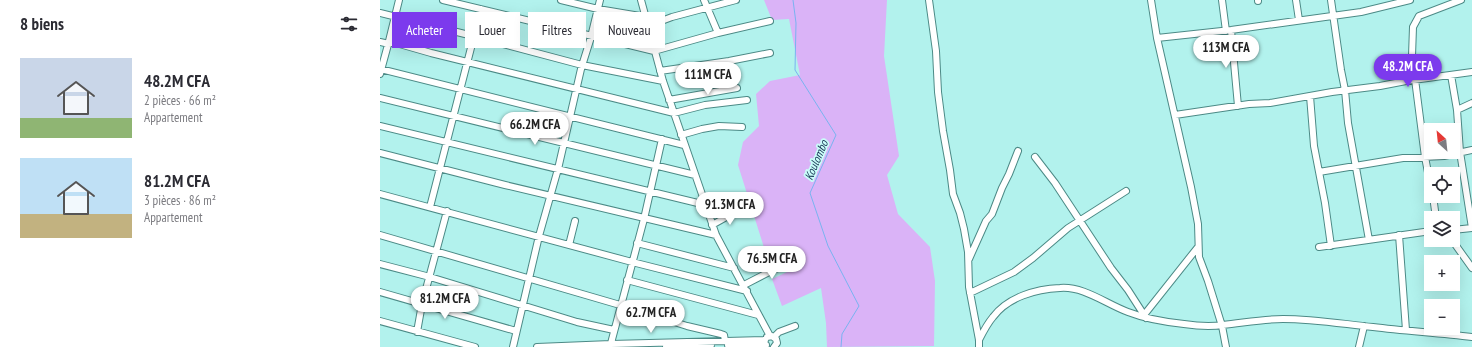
<!DOCTYPE html>
<html lang="fr">
<head>
<meta charset="utf-8">
<style>
	:root { --surface:#fff; --page:#f7f7f7; --text:#2b2b33; --muted:#7c7c81; --accent:#7c3aed }
	body { margin:0; font-family:"PT Sans Narrow",sans-serif; background:var(--page); color:var(--text); height:100vh; display:flex; flex-direction:column; font-size:15px; white-space:nowrap }
	* { box-sizing:border-box; margin:0 }
	p { font-size:13px; color:var(--muted) }
	.icon { flex:none; width:22px; height:22px; fill:none; stroke:currentColor; stroke-width:2; stroke-linecap:round; stroke-linejoin:round }
	.map { position:relative; flex:1; overflow:hidden }
	.drawer { display:flex; flex-direction:column; background:var(--surface); width:380px }
	.drawer>* { flex:none }
	.hud { position:absolute; left:12px; top:12px; width:380px; height:36px; display:flex; gap:8px }
	.needle { width:26px; rotate:333deg }
	.buttons { position:absolute; left:1044px; top:123px; display:grid; gap:8px }
	.buttons a { display:grid; place-items:center; width:36px; height:36px; border-radius:0px; background:var(--surface); box-shadow:0 4px 16px #0002; font-size:20px }
	.price { position:absolute; translate:-50% -34px; padding:0 9px; border-radius:14px; background:#fff; color:#222; font-size:13px; line-height:26px; filter:drop-shadow(0 1px 2px #0008) }
	.price::after { content:''; position:absolute; left:50%; top:24px; width:12px; height:9px; margin-left:-6px; background:inherit; clip-path:polygon(0 0,100% 0,50% 100%) }
	.price.selected { background:var(--accent); color:#fff }
	ul { padding:0; list-style:none }
	li { display:flex; align-items:center; gap:12px; height:100px; padding:0 20px }
	li span { display:grid; place-items:center; flex:none; width:112px; height:80px; border-radius:0px; color:#555 }
	li>.icon { margin-inline-start:auto }
	span .icon { width:48px; height:48px; fill:#fffc; stroke-width:1 }
	li b { font-size:17px }
	h2 { display:flex; justify-content:space-between; align-items:center; height:48px; padding:0 20px; font-size:17px }
	.tag { padding:0 14px; border-radius:0px; background:var(--surface); box-shadow:0 4px 16px #0002; font-size:14px; line-height:36px }
	.tag.selected { background:var(--accent); color:#fff }
	main { display:flex; flex:1; min-height:0 }
	.map>svg:first-child { display:block }
</style>
</head>
<body>
<main>
<section class="drawer">
<h2>8 biens<svg class="icon" aria-label="filters" viewBox="0 0 24 24"><path d="M4 7h16M4 17h16"/><circle cx="9" cy="7" r="2"/><circle cx="15" cy="17" r="2"/></svg></h2>
<ul>
<li><span style="background:linear-gradient(#c9d6e8 75%,#8fb573 0)"><svg class="icon" aria-label="home" viewBox="0 0 24 24"><path d="M3 11l9-7 9 7M6 9v11h12V9"/></svg></span><div><b>48.2M CFA</b><p>2 pièces · 66 m²</p><p>Appartement</p></div></li>
<li><span style="background:linear-gradient(#bfe0f5 70%,#c2b280 0)"><svg class="icon" aria-label="home" viewBox="0 0 24 24"><path d="M3 11l9-7 9 7M6 9v11h12V9"/></svg></span><div><b>81.2M CFA</b><p>3 pièces · 86 m²</p><p>Appartement</p></div></li>
</ul>
</section>
<div class="map">
<svg width="1092" height="347" viewBox="0 0 1092 347">
	<rect width="100%" height="100%" fill="#b2f2ed"/>
	<path fill="#dab3f7" d="M384,0H507L504,56L519,156L507,175L518,214L550,247L555,281L554,346L447,347L446,323L441,288L402,306L392,279L422,265L419,248L387,257L358,165L363,142L379,126L376,94L390,81L420,75L409,19L392,20Z"/>
	<g fill="none" stroke-linecap="round" stroke-linejoin="round">
		<path stroke="#79b3f0" stroke-width="1" d="M413,0L416,23L415,70L456,135L430,193L448,246L479,306L462,334L461,347"/>
		<defs>
			<path id="minor" d="M63,0L274,51L338,33L390,21
				M181,0L218,9L266,17
				M261,0L283,81L336,235L390,336
				M324,0L338,33
				M549,0L556,51L558,92L563,131L570,170L573,194L580,213L584,229L588,252L589,287L599,340V347
				M771,0L777,38L811,187L818,224L819,257L828,281L842,326L846,347
				M842,0L846,31
				M878,0V1
				M916,0L919,20
				M951,0L961,70L965,90L968,123L989,240
				M0,13L93,36L202,65L283,81
				M268,26L292,17L356,0
				M851,30L858,106
				M777,38L851,30L981,12L1030,0
				M9,41L51,53L294,113L325,105L367,100
				M0,42L9,44
				M0,69L304,145
				M280,71L349,61L390,53
				M0,74L9,41L19,0
				M1071,75L1077,110L1080,152L1092,228
				M930,96L934,146L945,203L951,246
				M0,98L315,175
				M289,100L357,88
				M1077,110L1092,103
				M795,115L869,104L890,103L952,92L1000,86L1026,81L1092,72
				M0,126L326,205
				M301,135L322,129L339,126L362,127
				M0,153L125,185L336,235
				M655,157L675,183L731,268L748,290L766,318
				M939,172L1023,158L1064,156L1092,150
				M1051,188L1045,157L1032,56L1033,27L1039,16L1081,0
				M0,194L252,262L367,291
				M1053,196L1056,218
				M50,207L101,9
				M332,225L359,210
				M1073,230L1092,228
				M0,235L240,305L307,326L341,334L344,335L345,341
				M1019,235L1026,330
				M1072,240L1092,268
				M257,243L354,268
				M189,245L195,221
				M939,247L1051,231
				M589,259L606,221L612,214L622,188L629,174L638,151
				M0,264L50,277L197,322L234,330
				M247,280L378,315
				M364,285L395,269L415,263
				M0,292L136,331
				M590,293L634,272L653,258L688,228L746,191
				M764,315L818,247
				M0,321L95,347
				M37,332L42,304L67,211
				M387,337L392,336L396,339L397,343L394,347
				M394,337L399,332L415,326
				M599,340C603,332 607,324 613,317C628,297 656,289 680,288C704,286 726,304 748,312C766,319 785,322 804,324C817,326 830,327 843,325C863,323 882,319 903,319C933,319 963,324 993,327C1026,331 1059,333 1092,337
				M348,345H386
				M133,347L159,236L178,169L201,69L211,37L220,0
				M157,347L231,344L385,340
				M230,347L264,219L282,139
				M286,347L331,345
				M979,347L984,326"/>
		</defs>
		<use href="#minor" stroke="#4c8a86" stroke-width="8"/>
		<use href="#minor" stroke="#fff" stroke-width="6"/>
	</g>
	<g text-anchor="middle" dominant-baseline="central" stroke-width="3.5" stroke-linejoin="round" paint-order="stroke">
		<g font-size="12" font-style="italic" fill="#173554" stroke="#cafdf9">
			<text transform="translate(436 160) rotate(-67)">Koulombo</text>
		</g>
	</g>
</svg>
<div class="buttons">
<a><svg class="needle" viewBox="-14 -14 28 28"><path d="M0-13l5 13h-10z" fill="#e53935"/><path d="M0 13l5-13h-10z" fill="#7c7c81"/></svg></a>
<a><svg class="icon" aria-label="locate" viewBox="0 0 24 24"><circle cx="12" cy="12" r="6"/><path d="M12 2v4M12 18v4M2 12h4M18 12h4"/></svg></a>
<a><svg class="icon" aria-label="layers" viewBox="0 0 24 24"><path d="M12 4l9 5-9 5-9-5zM3 14l9 5 9-5"/></svg></a>
<a>+</a>
<a>−</a>
</div>
<b class="price" style="left:846px;top:69px">113M CFA</b>
<b class="price selected" style="left:1028px;top:88px">48.2M CFA</b>
<b class="price" style="left:328px;top:96px">111M CFA</b>
<b class="price" style="left:155px;top:146px">66.2M CFA</b>
<b class="price" style="left:350px;top:226px">91.3M CFA</b>
<b class="price" style="left:392px;top:280px">76.5M CFA</b>
<b class="price" style="left:65px;top:320px">81.2M CFA</b>
<b class="price" style="left:271px;top:334px">62.7M CFA</b>
<div class="hud">
<a class="tag selected">Acheter</a>
<a class="tag">Louer</a>
<a class="tag">Filtres</a>
<a class="tag">Nouveau</a>
</div>
</div>
</main>
</body>
</html>
